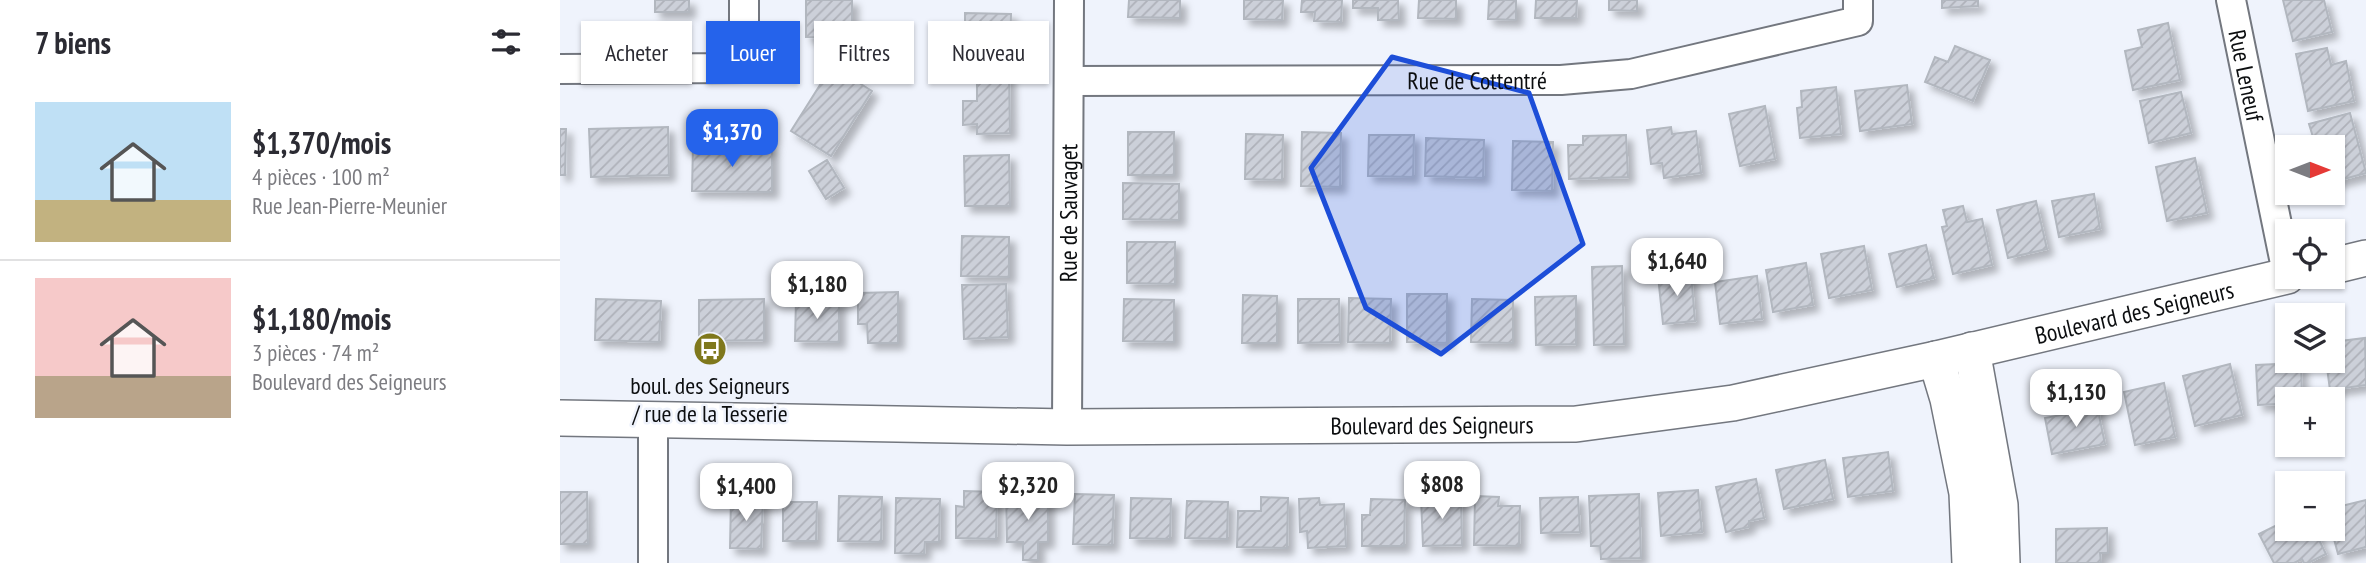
<!DOCTYPE html>
<html lang="fr">
<head>
<meta charset="utf-8">
<style>
	:root { --surface:#fff; --page:#f7f7f7; --text:#2b2b33; --muted:#7c7c81; --line:#e1e1e2; --accent:#2563eb }
	body { margin:0; font-family:"PT Sans Narrow",sans-serif; background:var(--page); color:var(--text); height:100vh; display:flex; flex-direction:column; font-size:26px; white-space:nowrap }
	* { box-sizing:border-box; margin:0 }
	p { font-size:23px; color:var(--muted) }
	.icon { flex:none; width:38px; height:38px; fill:none; stroke:currentColor; stroke-width:2; stroke-linecap:round; stroke-linejoin:round }
	.map { position:relative; flex:1; overflow:hidden }
	.panel { display:flex; flex-direction:column; background:var(--surface); width:560px }
	.panel>* { flex:none }
	.hud { position:absolute; left:21px; top:21px; width:665px; height:63px; display:flex; gap:14px }
	.needle { width:46px; rotate:90deg }
	.tools { position:absolute; left:1715px; top:135px; display:grid; gap:14px }
	.tools a { display:grid; place-items:center; width:70px; height:70px; border-radius:0px; background:var(--surface); box-shadow:0 2px 5px #0004; font-size:35px }
	.price { position:absolute; translate:-50% -60px; padding:0 16px; border-radius:14px; background:#fff; color:#222; font-size:23px; line-height:46px; filter:drop-shadow(0 2px 4px #0008) }
	.price::after { content:''; position:absolute; left:50%; top:42px; width:21px; height:16px; margin-left:-10px; background:inherit; clip-path:polygon(0 0,100% 0,50% 100%) }
	.price.on { background:var(--accent); color:#fff }
	ul { padding:0; list-style:none }
	li { display:flex; align-items:center; gap:21px; height:175px; padding:0 35px }
	li+li { border-top:2px solid var(--line) }
	li span { display:grid; place-items:center; flex:none; width:196px; height:140px; border-radius:0px; color:#555 }
	li>.icon { margin-inline-start:auto }
	span .icon { width:84px; height:84px; fill:#fffc; stroke-width:1 }
	li b { font-size:30px }
	h2 { display:flex; justify-content:space-between; align-items:center; height:84px; padding:0 35px; font-size:30px }
	.chip { padding:0 24px; border-radius:0px; background:var(--surface); box-shadow:0 2px 5px #0004; font-size:24px; line-height:63px }
	.chip.on { background:var(--accent); color:#fff }
	main { display:flex; flex:1; min-height:0 }
	.map>svg:first-child { display:block }
</style>
</head>
<body>
<main>
<section class="panel">
<h2>7 biens<svg class="icon" aria-label="filters" viewBox="0 0 24 24"><path d="M4 7h16M4 17h16"/><circle cx="9" cy="7" r="2"/><circle cx="15" cy="17" r="2"/></svg></h2>
<ul>
<li><span style="background:linear-gradient(#bfe0f5 70%,#c2b280 0)"><svg class="icon" aria-label="home" viewBox="0 0 24 24"><path d="M3 11l9-7 9 7M6 9v11h12V9"/></svg></span><div><b>$1,370/mois</b><p>4 pièces · 100 m²</p><p>Rue Jean-Pierre-Meunier</p></div></li>
<li><span style="background:linear-gradient(#f6c9c9 70%,#b9a48a 0)"><svg class="icon" aria-label="home" viewBox="0 0 24 24"><path d="M3 11l9-7 9 7M6 9v11h12V9"/></svg></span><div><b>$1,180/mois</b><p>3 pièces · 74 m²</p><p>Boulevard des Seigneurs</p></div></li>
</ul>
</section>
<div class="map">
<svg width="1806" height="563" viewBox="0 0 1806 563">
	<defs>
		<pattern id="building-hatch" width="6" height="6" patternUnits="userSpaceOnUse" patternTransform="scale(1.75)"><rect width="6" height="6" fill="#ccd0d9"/><path d="M-1 1l2-2M0 6l6-6M5 7l2-2" fill="none" stroke="#aeb1b9"/></pattern>
		<filter id="shadow"><feDropShadow dx="6" dy="6" stdDeviation="3.5" flood-color="#0004"/></filter>
	</defs>
	<rect width="100%" height="100%" fill="#eff3fc"/>
	<path fill="url(#building-hatch)" stroke="#b2b7bf" stroke-width="2" filter="url(#shadow)" d="M95,0H129V12H95Z
		M246,0H292V38L246,37Z
		M569,0H620V18L568,17Z
		M684,0H723L722,20L684,19Z
		M742,0H782L781,22L754,21L755,12H741Z
		M793,0H838L839,20H818V8H793Z
		M859,0H896V19L858,18Z
		M929,0H956V20L928,19Z
		M976,0H1017L1016,18H975Z
		M1049,0H1077V11L1049,10Z
		M1382,0H1418V6L1382,8Z
		M1723,0H1764L1772,32L1733,41Z
		M405,13L451,14L450,64H405Z
		M1608,23L1620,80L1573,90L1565,51L1582,47L1578,30Z
		M1395,46L1430,60L1413,101L1365,82L1375,57L1388,62Z
		M1767,48L1771,65L1786,61L1794,101L1748,111L1736,54Z
		M272,66L312,91L271,156L231,131Z
		M417,74H449L450,133L417,134V124L403,125V101H417Z
		M1347,85L1352,124L1300,131L1295,91Z
		M1276,87L1281,134L1240,138L1237,108L1242,107L1241,91Z
		M1621,92L1631,133L1589,143L1580,101Z
		M1205,106L1215,159L1180,166L1169,114Z
		M1790,113L1806,173L1773,182V147H1756L1749,124Z
		M108,127L109,175L31,177L29,129Z
		M1111,127L1112,134L1136,131L1141,173L1104,178L1102,163L1091,164L1087,130Z
		M0,129H6L5,175H0Z
		M568,132H614V175H568Z
		M742,132L781,133L780,187L741,186Z
		M686,134L723,135L722,180L685,179Z
		M809,135H854L853,177L808,176Z
		M1066,135L1068,177L1009,179L1008,145H1023V136Z
		M866,138L924,140L923,178L865,176Z
		M953,141L993,142L992,191L952,190Z
		M133,145L212,146V192L132,191Z
		M449,155L450,206H405L404,156Z
		M1635,158L1647,213L1607,221L1596,167Z
		M267,160L284,188L266,199L249,171Z
		M563,183L619,184V220L563,219Z
		M1534,194L1540,229L1499,237L1492,201Z
		M1476,201L1487,249L1448,258L1437,210Z
		M1403,206L1407,222L1422,219L1432,265L1393,274L1382,227L1387,226L1383,210Z
		M402,236L449,237V277L401,276Z
		M567,242H615V284L567,283Z
		M1366,245L1374,278L1337,287L1329,254Z
		M1304,246L1312,290L1269,298L1261,254Z
		M1246,263L1253,305L1213,312L1206,270Z
		M1062,266L1064,344L1034,345L1032,267Z
		M1131,273L1135,321L1103,324L1098,276Z
		M1197,276L1202,319L1160,324L1155,282Z
		M446,284L448,337L404,339L402,285Z
		M338,292V343H308L307,324H298V293Z
		M847,294H887V343L847,342Z
		M683,295L717,296V343H682Z
		M1016,296V344L976,345L975,297Z
		M789,298L831,299L830,343L788,342Z
		M36,299L101,301L99,342L35,340Z
		M204,299V340L139,341V300Z
		M236,299L279,300V342L235,341Z
		M564,299L614,300V342L563,341Z
		M738,299H779L780,342L738,343Z
		M912,299L953,300V343L911,342Z
		M1805,338L1806,385L1770,390L1766,360H1773V342Z
		M1741,363L1742,399H1727V415L1717,416L1716,404L1698,405L1696,365Z
		M1670,364L1682,415L1635,426L1623,376Z
		M1604,383L1615,437L1575,445L1564,392Z
		M1536,401L1545,444L1492,454L1485,418L1512,413L1510,406Z
		M1328,452L1333,491L1288,497L1283,458Z
		M1265,460L1273,499L1224,509L1216,470Z
		M1196,479L1204,518L1189,521V527L1166,532L1156,487Z
		M1138,490L1142,532L1101,536L1098,493Z
		M404,491L437,492L436,539L396,538V506L404,507Z
		M0,492H27L28,544H0Z
		M488,493V542H478V560H463V542H447L446,494Z
		M515,494L554,495L552,545L513,544Z
		M1079,494L1081,558L1041,559L1040,546H1031L1029,496Z
		M279,496L322,497L321,542L278,541Z
		M915,496L939,497L938,506H960L959,546L914,545Z
		M701,497L728,498L727,548L677,547L678,511H701Z
		M901,497L902,545L863,546L861,498Z
		M1018,497L1020,532L981,533L980,498Z
		M171,498L203,499L201,549L170,548Z
		M336,498L380,499L379,542H365L364,554L335,553Z
		M571,498L611,499L610,539L570,538Z
		M759,498L760,505L784,504L786,546L748,548L747,531L740,532L739,499Z
		M811,499L845,500L844,546H802V515H810Z
		M1806,500V547L1778,554L1771,528L1773,508Z
		M627,501L668,502L667,539L625,538Z
		M223,502H257L256,541H223Z
		M1727,520V528H1753L1766,554L1748,563H1744L1742,559L1734,563H1714L1699,534Z
		M1547,528L1548,553H1540L1541,563H1496V529Z"/>
	<g fill="none" stroke-linecap="round" stroke-linejoin="round">
		<defs>
			<g id="minor">
				<path id="s1" d="M1671,0L1727,273"/>
				<path d="M0,69L184,68V0"/>
				<path id="s2" d="M509,81L1001,80L1071,74L1298,21V0"/>
				<path d="M93,418V563"/>
				<path id="s3" d="M507,427L509,0"/>
			</g>
			<g id="tertiary">
				<path d="M1773,266L1806,258"/>
				<path d="M1412,350L1440,505L1442,563"/>
				<path d="M1376,359L1388,399L1407,493L1410,563"/>
				<path id="s4" d="M0,418L507,427L1016,424L1173,403L1376,359L1727,276"/>
			</g>
		</defs>
		<use href="#minor" stroke="#73777f" stroke-width="32"/>
		<use href="#tertiary" stroke="#73777f" stroke-width="38"/>
		<use href="#minor" stroke="#fff" stroke-width="28"/>
		<use href="#tertiary" stroke="#fff" stroke-width="35"/>
	</g>
	<path fill="#1d4ed8" fill-opacity="0.2" stroke="#1d4ed8" stroke-width="5" stroke-linejoin="round" d="M832,57L969,93L1023,244L881,354L806,308L751,168Z"/>
	<defs>
		<symbol id="bus-disc" viewBox="-11 -11 22 22"><circle r="9.5" fill="#7f781c" stroke="#eff3fc"/><path d="M-5-6H5V4H4V6H2V4H-2V6H-4V4H-5ZM-3.5-4V0h7V-4ZM-3.5 1.2v1.5H-2V1.2ZM2 1.2v1.5H3.5V1.2Z" fill="#fff"/></symbol>
	</defs>
	<g fill-rule="evenodd">
		<use href="#bus-disc" x="131" y="330" width="38" height="38"/>
	</g>
	<g text-anchor="middle" dominant-baseline="central" stroke-width="5" stroke-linejoin="round" paint-order="stroke">
		<g font-size="24" fill="#0c0e10" stroke="#eff3fc">
			<text stroke="none"><textPath href="#s1" startOffset="77">Rue Leneuf</textPath></text>
			<text stroke="none"><textPath href="#s2" startOffset="408">Rue de Cottentré</textPath></text>
			<text stroke="none"><textPath href="#s3" startOffset="214">Rue de Sauvaget</textPath></text>
			<text stroke="none"><textPath href="#s4" startOffset="1586">Boulevard des Seigneurs</textPath></text>
			<text stroke="none"><textPath href="#s4" startOffset="872">Boulevard des Seigneurs</textPath></text>
		</g>
		<g font-size="24" fill="#0c0e10" stroke="#eff3fc">
			<text x="150" y="385">boul. des Seigneurs<tspan x="150" dy="28">/ rue de la Tesserie</tspan></text>
		</g>
	</g>
</svg>
<div class="tools">
<a><svg class="needle" viewBox="-14 -14 28 28"><path d="M0-13l5 13h-10z" fill="#e53935"/><path d="M0 13l5-13h-10z" fill="#7c7c81"/></svg></a>
<a><svg class="icon" aria-label="locate" viewBox="0 0 24 24"><circle cx="12" cy="12" r="6"/><path d="M12 2v4M12 18v4M2 12h4M18 12h4"/></svg></a>
<a><svg class="icon" aria-label="layers" viewBox="0 0 24 24"><path d="M12 4l9 5-9 5-9-5zM3 14l9 5 9-5"/></svg></a>
<a>+</a>
<a>−</a>
</div>
<b class="price on" style="left:172px;top:169px">$1,370</b>
<b class="price" style="left:1117px;top:298px">$1,640</b>
<b class="price" style="left:257px;top:321px">$1,180</b>
<b class="price" style="left:1516px;top:429px">$1,130</b>
<b class="price" style="left:882px;top:521px">$808</b>
<b class="price" style="left:468px;top:522px">$2,320</b>
<b class="price" style="left:186px;top:523px">$1,400</b>
<div class="hud">
<a class="chip">Acheter</a>
<a class="chip on">Louer</a>
<a class="chip">Filtres</a>
<a class="chip">Nouveau</a>
</div>
</div>
</main>
</body>
</html>
